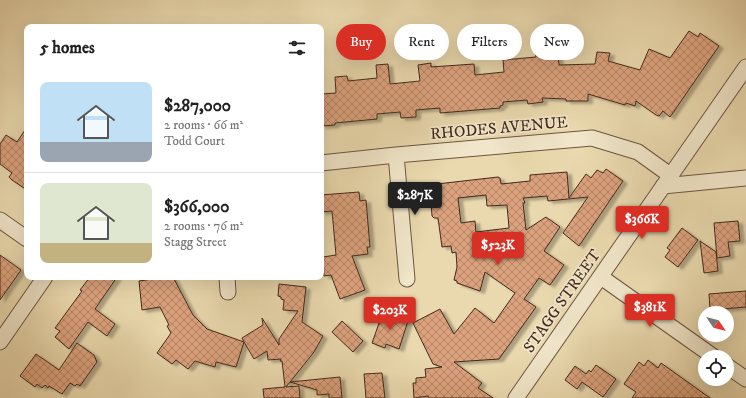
<!DOCTYPE html>
<html lang="en">
<head>
<meta charset="utf-8">
<style>
	:root { --surface:#fff; --page:#f6f6f6; --text:#222; --muted:#767676; --line:#e0e0e0; --accent:#d93025 }
	body { margin:0; font-family:"IM FELL DW Pica",serif; background:var(--page); color:var(--text); height:100vh; display:flex; flex-direction:column; font-size:15px; white-space:nowrap }
	* { box-sizing:border-box; margin:0 }
	p { font-size:13px; color:var(--muted) }
	.icon { flex:none; width:22px; height:22px; fill:none; stroke:currentColor; stroke-width:2; stroke-linecap:round; stroke-linejoin:round }
	.map { position:relative; flex:1; overflow:hidden }
	.sheet { position:absolute; left:24px; top:24px; width:300px; height:256px; display:flex; flex-direction:column; background:var(--surface); border-radius:8px; box-shadow:0 4px 16px #0002 }
	.sheet>* { flex:none }
	.guide { position:absolute; left:336px; top:24px; width:350px; height:36px; display:flex; gap:8px }
	.needle { width:26px; rotate:125deg }
	.buttons { position:absolute; left:698px; top:306px; display:grid; gap:8px }
	.buttons a { display:grid; place-items:center; width:36px; height:36px; border-radius:50%; background:var(--surface); box-shadow:0 4px 16px #0002; font-size:20px }
	.price { position:absolute; translate:-50% -34px; padding:0 9px; border-radius:4px; background:var(--accent); color:#fff; font-size:13px; line-height:26px; filter:drop-shadow(0 1px 2px #0008) }
	.price::after { content:''; position:absolute; left:50%; top:24px; width:12px; height:9px; margin-left:-6px; background:inherit; clip-path:polygon(0 0,100% 0,50% 100%) }
	.price.active { background:#222; color:#fff }
	ul { padding:0; list-style:none }
	li { display:flex; align-items:center; gap:12px; height:100px; padding:0 16px }
	li+li { border-top:1px solid var(--line) }
	li span { display:grid; place-items:center; flex:none; width:112px; height:80px; border-radius:8px; color:#555 }
	li>.icon { margin-inline-start:auto }
	span .icon { width:48px; height:48px; fill:#fffc; stroke-width:1 }
	li b { font-size:17px }
	h2 { display:flex; justify-content:space-between; align-items:center; height:48px; padding:0 16px; font-size:17px }
	.tag { padding:0 14px; border-radius:18px; background:var(--surface); box-shadow:0 4px 16px #0002; font-size:14px; line-height:36px }
	.tag.active { background:var(--accent); color:#fff }
	.map>svg:first-child { display:block }
</style>
</head>
<body>
<div class="map">
<svg width="746" height="398" viewBox="0 0 746 398">
	<defs>
		<pattern id="building-cross-hatch" width="8" height="8" patternUnits="userSpaceOnUse"><rect width="8" height="8" fill="#dca27d"/><path d="M0 0l8 8M0 8l8-8" fill="none" stroke="#b48466"/></pattern>
		<filter id="shadow"><feDropShadow dx="4.5" dy="2.5" stdDeviation="1" flood-color="#0004"/></filter>
	</defs>
	<rect width="100%" height="100%" fill="#ead9ae"/>
	<filter id="stains"><feTurbulence type="fractalNoise" baseFrequency=".005" numOctaves="4"/><feColorMatrix values="0 0 0 0 .2 0 0 0 0 .09 0 0 0 0 .02 0 0 0 .5 -.17"/></filter>
	<radialGradient id="worn" r=".72"><stop offset=".6" stop-color="#630" stop-opacity="0"/><stop offset="1" stop-color="#630" stop-opacity=".3"/></radialGradient>
	<path fill="url(#building-cross-hatch)" stroke="#42291c" fill-rule="evenodd" filter="url(#shadow)" d="M689,31L698,37L700,33L719,46L670,117L663,111L659,116L656,115L636,101L635,106L626,103L625,105L588,94V101H566V99L542,98L543,102L528,104L527,100L503,102V105L500,106V108L440,113V108L416,110V117L401,118L400,112L377,114V119L335,123V125L321,126V94L336,93L335,77L347,76L348,81L377,78L376,65L388,64L390,84L420,81L418,65L431,63V67L474,64L475,75L504,72L503,60L536,57L535,50L544,49V46L557,45L559,65L595,64L597,52L610,53L608,61L640,70L649,49L670,58Z
		M27,127V190L12,180L9,177L12,173L0,164V144L6,135L17,142Z
		M606,169L623,181L579,246L563,233L588,197L548,201L547,196L523,198L525,203H523L526,230L546,217L560,227L544,251L564,265L550,285L539,278L524,299L536,307L499,359L454,362L482,383L478,388L493,398H429L428,396L414,398L413,383H416V378L426,377L425,369L442,367L433,364L413,323L440,309L454,334L475,308L494,323L515,293L485,272L480,291L457,283V281L454,280L457,267L456,252L452,253L451,246L442,247L438,218H434L432,216L431,202V198L435,197V194H436L437,184L498,177L500,178L501,184L530,181V175L567,172L569,198L586,174L591,178L597,170L603,173ZM486,195L487,206L507,205L509,228L476,232L475,221L461,223L458,198Z
		M359,192L360,201L366,200L370,247H367L368,254L352,256L365,290L340,299L331,275L324,276L323,257L336,255L332,211L321,212V195Z
		M738,221L740,241L728,242L730,256L717,258L714,223Z
		M682,228L698,240L678,267L665,257L670,250L667,248Z
		M700,241L716,252L718,271L704,273Z
		M0,255L21,270L0,300Z
		M90,277H117L95,309L115,324L107,336L88,322L69,349L55,337L60,331L55,328L82,291L80,290Z
		M159,277H173L193,315L207,329L244,342L242,338L263,325L262,318L279,345V339L298,311L283,310L284,300L281,299V297L278,296L279,284L306,287L302,322L323,336L314,352L286,387L299,386L300,398H264L263,389L285,387L282,361H280L281,359L268,360L267,351L254,359L244,342L236,367L216,362L215,367L195,361L188,369L176,360L172,364L157,353L171,333L167,326L169,325L160,307L142,310L139,281L160,278Z
		M746,291V307L710,310L709,294Z
		M383,312L408,321L399,349L386,344L385,348L372,343Z
		M342,321L363,341L353,352L332,332Z
		M77,343L94,355L97,362L80,386L77,384L75,386L70,383L62,394L49,386L48,388L45,385L42,388L37,384L35,387L20,376L36,354L59,370Z
		M648,360L658,368L661,363L710,398H632L636,392L624,384L639,362L644,366Z
		M596,365L616,379L603,397L582,382L577,389L565,380L575,366L586,374L589,370L591,372Z
		M382,373L385,398H366L364,374Z
		M340,377L342,398H329V394L317,395V390L290,382Z"/>
	<g fill="none" stroke-linecap="round" stroke-linejoin="round">
		<defs>
			<path id="street" d="M396,155L407,279
				M321,163L396,155L592,138L638,152L670,175
				M663,186L746,178
				M0,220L27,239
				M227,277L228,292
				M601,277L714,357
				M0,342L45,277
				M727,366L746,379
				M516,398L746,67"/>
		</defs>
		<use href="#street" stroke="#6c5540" stroke-width="17"/>
		<use href="#street" stroke="#f1e6ca" stroke-width="15"/>
	</g>
	<g text-anchor="middle" dominant-baseline="central" stroke-width="3.5" stroke-linejoin="round" paint-order="stroke">
		<g font-size="16" fill="#42291c" stroke="#f1e6ca">
			<text transform="translate(499 128) rotate(-5)">RHODES AVENUE</text>
			<text transform="translate(562 301) rotate(-55)">STAGG STREET</text>
		</g>
	</g>
	<rect width="100%" height="100%" filter="url(#stains)"/>
	<rect width="100%" height="100%" fill="url(#worn)"/>
</svg>
<div class="buttons">
<a><svg class="needle" viewBox="-14 -14 28 28"><path d="M0-13l5 13h-10z" fill="#e53935"/><path d="M0 13l5-13h-10z" fill="#767676"/></svg></a>
<a><svg class="icon" aria-label="locate" viewBox="0 0 24 24"><circle cx="12" cy="12" r="6"/><path d="M12 2v4M12 18v4M2 12h4M18 12h4"/></svg></a>
</div>
<b class="price active" style="left:415px;top:216px">$287K</b>
<b class="price" style="left:642px;top:240px">$366K</b>
<b class="price" style="left:498px;top:266px">$523K</b>
<b class="price" style="left:650px;top:328px">$381K</b>
<b class="price" style="left:390px;top:331px">$203K</b>
<div class="guide">
<a class="tag active">Buy</a>
<a class="tag">Rent</a>
<a class="tag">Filters</a>
<a class="tag">New</a>
</div>
<section class="sheet">
<h2>5 homes<svg class="icon" aria-label="filters" viewBox="0 0 24 24"><path d="M4 7h16M4 17h16"/><circle cx="9" cy="7" r="2"/><circle cx="15" cy="17" r="2"/></svg></h2>
<ul>
<li><span style="background:linear-gradient(#bfe0f5 75%,#9aa5b1 0)"><svg class="icon" aria-label="home" viewBox="0 0 24 24"><path d="M3 11l9-7 9 7M6 9v11h12V9"/></svg></span><div><b>$287,000</b><p>2 rooms · 66 m²</p><p>Todd Court</p></div></li>
<li><span style="background:linear-gradient(#dfe7d0 75%,#c2b280 0)"><svg class="icon" aria-label="home" viewBox="0 0 24 24"><path d="M3 11l9-7 9 7M6 9v11h12V9"/></svg></span><div><b>$366,000</b><p>2 rooms · 76 m²</p><p>Stagg Street</p></div></li>
</ul>
</section>
</div>
</body>
</html>
